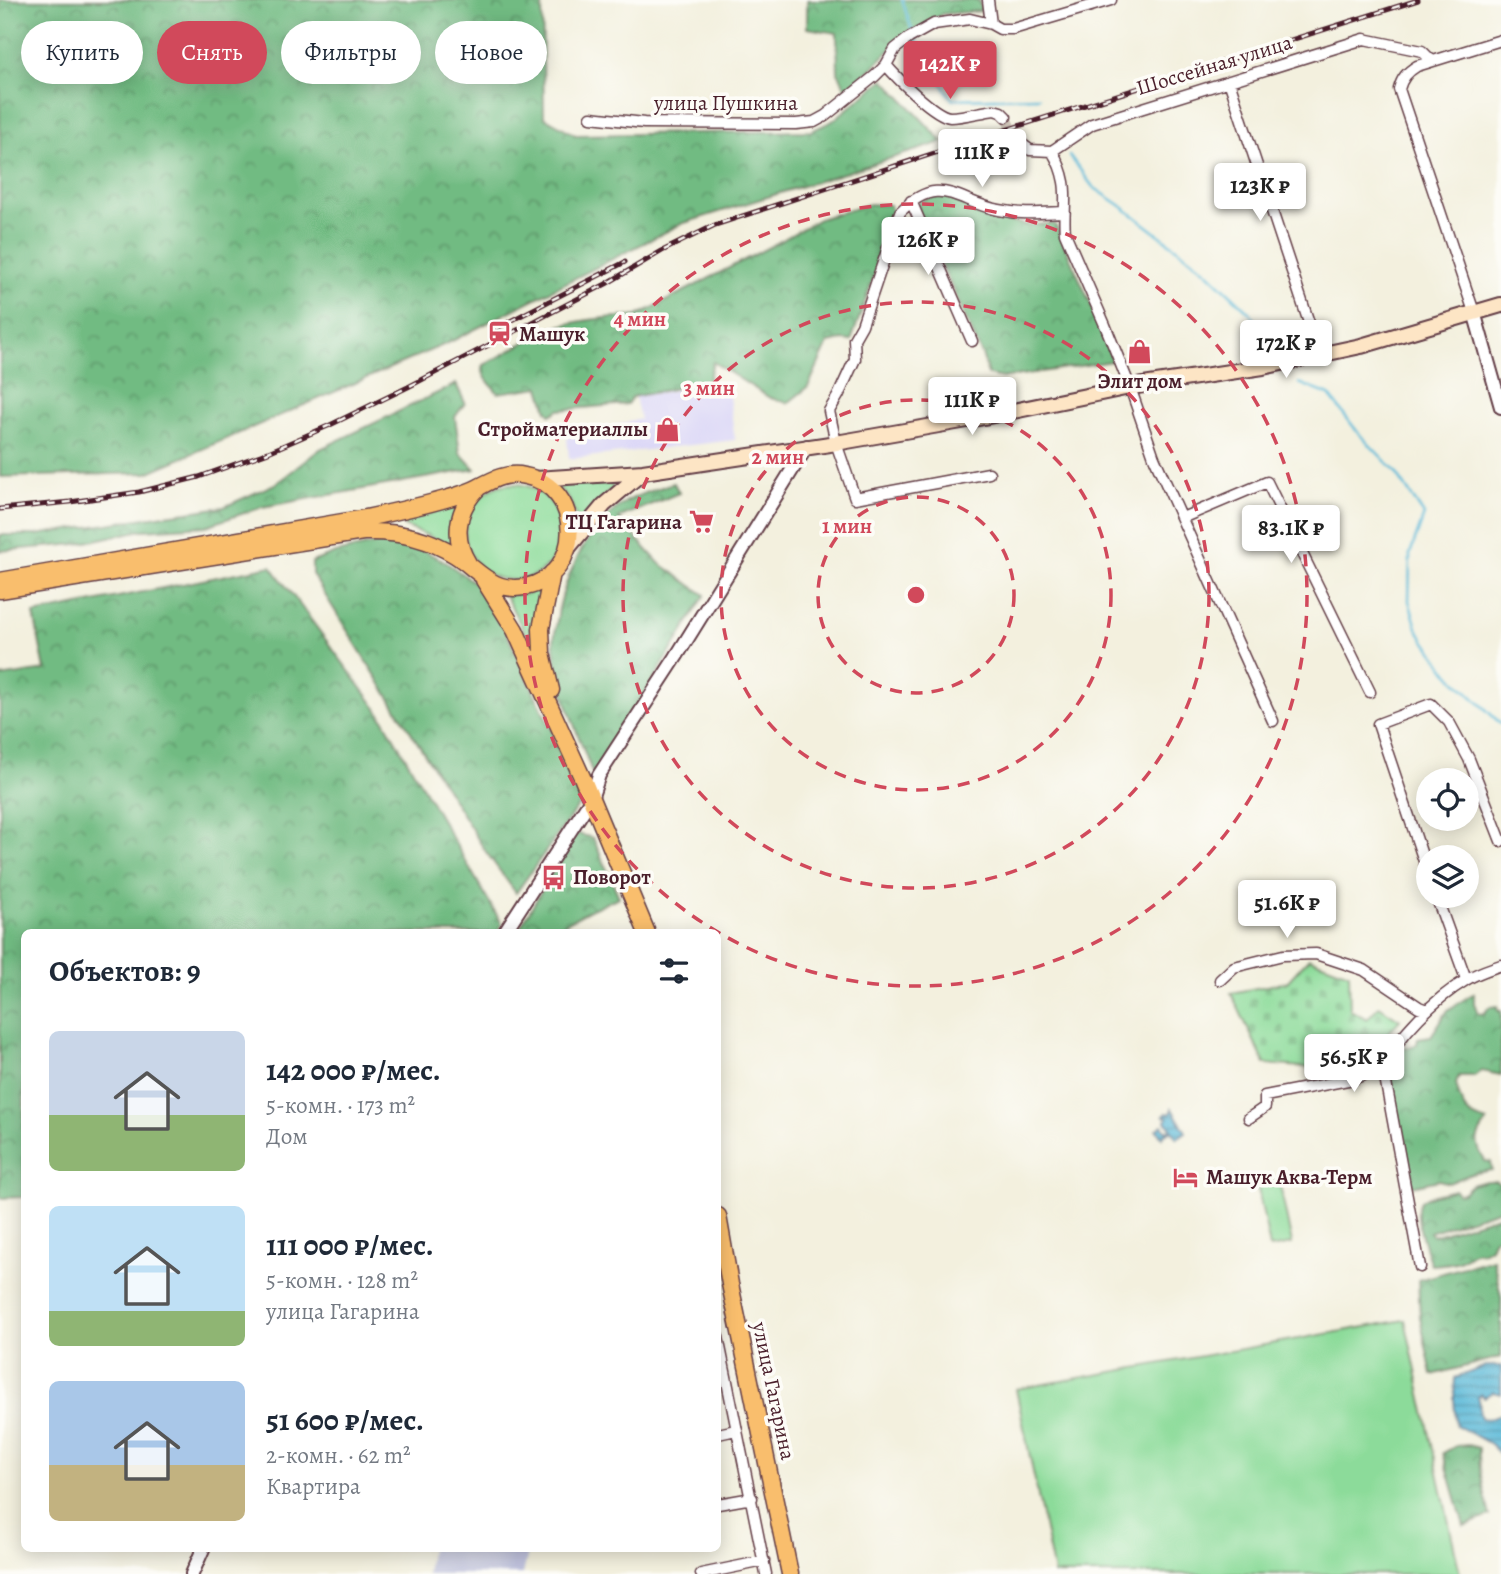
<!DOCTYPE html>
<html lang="ru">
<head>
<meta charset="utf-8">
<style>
	:root { --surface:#fff; --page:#f6f6f7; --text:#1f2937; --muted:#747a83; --accent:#d1495b }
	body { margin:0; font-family:Alegreya,serif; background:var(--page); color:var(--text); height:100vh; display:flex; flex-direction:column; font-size:26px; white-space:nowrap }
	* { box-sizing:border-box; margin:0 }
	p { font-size:23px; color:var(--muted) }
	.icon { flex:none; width:38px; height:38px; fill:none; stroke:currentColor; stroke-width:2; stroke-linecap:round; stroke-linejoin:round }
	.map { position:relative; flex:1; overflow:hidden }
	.side { position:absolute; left:21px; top:929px; width:700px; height:623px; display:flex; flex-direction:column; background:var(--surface); border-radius:10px; box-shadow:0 4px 18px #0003 }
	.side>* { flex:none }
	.banner { position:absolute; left:21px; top:21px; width:700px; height:63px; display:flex; gap:14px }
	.tools { position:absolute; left:1416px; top:768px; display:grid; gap:14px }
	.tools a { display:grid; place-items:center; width:63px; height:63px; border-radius:50%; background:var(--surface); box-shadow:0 4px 18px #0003; font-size:35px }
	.price { position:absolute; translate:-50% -60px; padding:0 16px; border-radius:7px; background:#fff; color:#222; font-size:23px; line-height:46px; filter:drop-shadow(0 2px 4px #0008) }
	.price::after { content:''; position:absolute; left:50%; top:42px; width:21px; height:16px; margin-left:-10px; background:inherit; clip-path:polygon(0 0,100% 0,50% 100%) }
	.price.on { background:var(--accent); color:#fff }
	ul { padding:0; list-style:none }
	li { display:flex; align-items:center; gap:21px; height:175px; padding:0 28px }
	li span { display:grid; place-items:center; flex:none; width:196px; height:140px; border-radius:10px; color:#555 }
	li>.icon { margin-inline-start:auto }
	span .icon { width:84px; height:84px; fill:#fffc; stroke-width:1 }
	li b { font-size:30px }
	h2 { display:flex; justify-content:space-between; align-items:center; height:84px; padding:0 28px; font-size:30px }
	.pill { padding:0 24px; border-radius:32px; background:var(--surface); box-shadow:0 4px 18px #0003; font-size:24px; line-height:63px }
	.pill.on { background:var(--accent); color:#fff }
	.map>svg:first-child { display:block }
</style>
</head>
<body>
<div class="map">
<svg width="1501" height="1574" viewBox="0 0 1501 1574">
	<defs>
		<pattern id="forest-crowns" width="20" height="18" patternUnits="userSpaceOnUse" patternTransform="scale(1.75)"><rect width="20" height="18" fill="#71bb82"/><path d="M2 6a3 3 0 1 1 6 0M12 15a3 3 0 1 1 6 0" fill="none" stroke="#5f976b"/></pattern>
		<pattern id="cemetery-stones" width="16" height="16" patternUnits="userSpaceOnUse" patternTransform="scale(1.75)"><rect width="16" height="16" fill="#8cdb9a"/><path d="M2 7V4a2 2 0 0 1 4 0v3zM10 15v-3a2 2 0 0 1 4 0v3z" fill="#7abc85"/></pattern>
		<pattern id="water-rules" width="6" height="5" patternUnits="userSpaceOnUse" patternTransform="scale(1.75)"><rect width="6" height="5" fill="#5ab9d8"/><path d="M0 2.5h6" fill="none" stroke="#4c96af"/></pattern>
	</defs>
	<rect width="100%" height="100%" fill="#fdfcf7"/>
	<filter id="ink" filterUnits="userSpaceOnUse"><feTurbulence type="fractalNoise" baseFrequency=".0143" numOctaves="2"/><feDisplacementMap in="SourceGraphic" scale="14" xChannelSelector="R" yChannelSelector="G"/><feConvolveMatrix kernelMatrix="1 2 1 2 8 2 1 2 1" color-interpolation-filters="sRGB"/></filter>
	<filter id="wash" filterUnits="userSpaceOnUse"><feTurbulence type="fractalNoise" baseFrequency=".00686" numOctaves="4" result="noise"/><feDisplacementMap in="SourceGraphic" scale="28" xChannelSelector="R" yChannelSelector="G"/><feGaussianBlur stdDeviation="1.57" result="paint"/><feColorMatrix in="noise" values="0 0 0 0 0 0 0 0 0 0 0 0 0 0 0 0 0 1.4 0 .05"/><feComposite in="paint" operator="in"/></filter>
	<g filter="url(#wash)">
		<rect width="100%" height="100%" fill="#f3f0de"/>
		<path fill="#dad6f7" d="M727,382L735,440L569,459L567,438L640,419L635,397Z"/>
		<path fill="#c0c2dd" d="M430,1549H529L523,1574H427Z"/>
		<path fill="#8cdb9a" stroke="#6b7d62" stroke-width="2" d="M555,483L612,484L613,488L578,522L570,501Z
			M465 532a48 48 0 1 1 96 0a48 48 0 1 1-96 0Z
			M458,503L453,548L429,536L404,526V522Z
			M542,589L535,618L532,641L530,642L505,595L525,594Z
			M1279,1180L1292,1244L1270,1248L1257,1184Z
			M1405,1320L1460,1574H1054L1016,1389Z"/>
		<path fill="url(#forest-crowns)" stroke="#5e6d56" stroke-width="2" d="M0,0H542L544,117L576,135L811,131L831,122L884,79L943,142L681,224L450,342L147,473L0,477Z
			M807,0H979L982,11L942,14L892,48L870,70L846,89L838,72L837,33L807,28Z
			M935,195H948L964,206L983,210L985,215C999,219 1015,224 1031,225C1039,225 1047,223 1055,224L1101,327L1112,361L1002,378L988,375L983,357L919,214L918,203Z
			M870,204L890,205L894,220L851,341L843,340L828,343L808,387L788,403L770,398L713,362L708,382L632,397L627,404L558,410L551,415L547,410L540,387L498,393C492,385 479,375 484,365C505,354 525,341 546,331C570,320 611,317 637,316L775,244L819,219Z
			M456,384L465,403L455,417L460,453L475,469L262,507L206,526L142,530L77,544L0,551V535H36L165,515L224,507L277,483L320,449Z
			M674,483L679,493L618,518L659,563L705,595L596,774L592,772C577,731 559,692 554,649C553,642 555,634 556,627C561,582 585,529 624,503C638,494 657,489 674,483Z
			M388,541L411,544L444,561L482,588L500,619L578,787L580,803L516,893L486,852L312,574V562L336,553Z
			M271,566L378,710L502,924L497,933H24V1197L0,1198V677L45,670L34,614Z
			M575,833L593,838L619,897L590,910L548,933H517Z
			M1474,993V1003L1478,1013L1484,1014L1489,1007L1497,1006L1498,1011H1501V1075L1481,1071L1474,1076H1459L1456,1084C1462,1106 1462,1115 1487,1122C1475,1138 1474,1143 1485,1161L1491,1162L1492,1170L1471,1174L1449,1183L1439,1180L1412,1186L1388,1070L1393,1055L1403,1047L1409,1048L1417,1044L1418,1038L1431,1036L1448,1010Z
			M1486,1181H1495L1501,1185V1209L1430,1232L1433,1236L1501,1215V1236L1494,1238L1490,1247L1482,1252C1472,1250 1469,1256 1461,1260C1453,1264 1440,1264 1431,1265C1427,1252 1410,1209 1422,1200C1431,1194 1445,1193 1455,1190L1458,1194L1463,1193L1472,1185Z
			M1493,1259L1501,1297V1357L1432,1375L1420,1317L1418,1280Z
			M1468,1445L1479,1448C1478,1471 1485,1494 1490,1516L1464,1526L1443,1453L1456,1446Z"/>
		<path fill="url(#cemetery-stones)" stroke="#6b7d62" stroke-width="2" d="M1309,958L1349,973L1350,1010L1367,1019L1379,1006L1400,1020L1352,1071L1265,1064L1231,993L1287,982Z"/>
		<path fill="url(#water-rules)" stroke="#526c82" stroke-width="2" d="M1172,1109L1186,1132L1177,1138L1172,1130L1166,1133L1162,1137L1157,1130L1162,1125L1166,1131L1171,1128L1166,1121L1168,1118L1164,1116L1166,1113L1170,1114Z
			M1486,1366H1501V1394L1493,1392L1484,1397L1481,1394L1478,1397C1482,1404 1477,1411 1481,1418C1489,1420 1495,1418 1501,1414V1455L1490,1444L1456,1425L1454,1398L1455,1378Z"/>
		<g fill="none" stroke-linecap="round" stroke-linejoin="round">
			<path stroke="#5ab9d8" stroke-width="2.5" d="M902,0L913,33
				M916,39L928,63L952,99L1039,97
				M1069,155L1093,187L1120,205L1205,270L1251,314L1270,342
				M1299,383L1329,395L1360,435L1395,471L1424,515L1410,554L1409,601L1418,631L1450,675L1501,724"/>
		</g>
	</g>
	<g filter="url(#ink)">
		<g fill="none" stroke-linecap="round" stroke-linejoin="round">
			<path stroke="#d1c6ba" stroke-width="10" stroke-dasharray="10 5" stroke-linecap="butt" d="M1006,117L1015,139"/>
			<defs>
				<path id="minor" d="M988,0L991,24
					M886,65C896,77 935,116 950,117C964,117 980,112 994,110L1001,112L1006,117
					M1229,81L1320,356
					M591,117L644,123L796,124L814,122L825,116L875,76L886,65L895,49L909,38L934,24L970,19L991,24L1000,29H1013L1111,0
					M1015,139L1030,150L1052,151L1092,124L1364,39L1422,51L1431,60
					M1052,151C1058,161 1062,171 1064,182C1067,198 1063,216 1065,233L1105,325L1130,387L1154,457L1273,721
					M911,201L972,341
					M1474,312L1399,89C1402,78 1407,72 1417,66L1501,40
					M989,473L855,498L836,443L829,411L838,396L855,359L854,339L862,325L900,212C940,172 957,202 999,210C1023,215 1039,213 1064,212
					M1182,518L1267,482L1370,692
					M1428,873L1378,724L1431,704L1449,722L1469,759L1501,841
					M1436,896L1466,979
					M1220,980L1234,967L1283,955L1316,954L1364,970L1419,1007L1427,1010
					M1383,1067L1420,1267
					M1249,1118L1265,1107V1096L1353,1079L1383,1067C1398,1035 1436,998 1466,980C1476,973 1490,969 1501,965
					M718,1337L766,1574
					M718,1434L736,1430
					M718,1504L752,1498
					M701,1574L764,1561"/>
				<path id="tertiary" d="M1474,312L1501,407
					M504,933L591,799L599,775L676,657L807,446
					M192,1574L203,1549"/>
				<path id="secondary" d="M536,479L643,472L830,444L979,418L1130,387L1263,367L1361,346L1501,305
					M568,548L604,505L643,472"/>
				<path id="primary" d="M468,563C452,538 457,509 478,488
					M484,580L515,630L582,777L647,933
					M0,581L366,518C394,512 422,506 449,498C459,495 470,492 479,487C494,479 507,472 525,476C584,487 585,575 525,587C492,593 479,570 455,555C427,537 395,531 363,532L0,590
					M551,690L542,653L541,629L552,573
					M718,1216L730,1284L790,1574"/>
			</defs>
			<use href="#minor" stroke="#633e46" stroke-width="13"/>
			<use href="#tertiary" stroke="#633e46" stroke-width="16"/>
			<use href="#secondary" stroke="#633e46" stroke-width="18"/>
			<use href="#primary" stroke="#633e46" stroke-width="19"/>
			<use href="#minor" stroke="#fff" stroke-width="10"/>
			<use href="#tertiary" stroke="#fff" stroke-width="12"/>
			<use href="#secondary" stroke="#fde5c5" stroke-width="14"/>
			<use href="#primary" stroke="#f9be6d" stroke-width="16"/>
			<defs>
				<path id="rail" d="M495,329L625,262
					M0,509L70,502L139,492L199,477L266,453L328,426L408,387L606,284L662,251L715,225L990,135L1418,0"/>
			</defs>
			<use href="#rail" stroke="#4a1f2b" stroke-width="5"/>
			<use href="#rail" stroke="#fdfcf7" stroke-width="2.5" stroke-dasharray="8" stroke-linecap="butt"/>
		</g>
	</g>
	<g fill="none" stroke="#d1495b" stroke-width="3.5" stroke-dasharray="12 9">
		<circle cx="916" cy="595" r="98"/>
		<circle cx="916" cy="595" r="195"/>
		<circle cx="916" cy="595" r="293"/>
		<circle cx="916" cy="595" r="391"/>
	</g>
	<defs>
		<symbol id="station-bare" viewBox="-9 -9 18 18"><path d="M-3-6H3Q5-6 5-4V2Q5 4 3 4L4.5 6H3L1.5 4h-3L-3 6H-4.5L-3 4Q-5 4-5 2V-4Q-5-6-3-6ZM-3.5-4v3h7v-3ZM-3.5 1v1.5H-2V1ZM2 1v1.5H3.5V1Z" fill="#d1495b" stroke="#fdfcf7" stroke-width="2.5" paint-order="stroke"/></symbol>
		<symbol id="shop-bare" viewBox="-9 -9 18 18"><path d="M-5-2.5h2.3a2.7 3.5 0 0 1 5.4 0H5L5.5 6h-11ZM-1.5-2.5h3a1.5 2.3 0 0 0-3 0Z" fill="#d1495b" stroke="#fdfcf7" stroke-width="2.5" paint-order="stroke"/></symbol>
		<symbol id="supermarket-bare" viewBox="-9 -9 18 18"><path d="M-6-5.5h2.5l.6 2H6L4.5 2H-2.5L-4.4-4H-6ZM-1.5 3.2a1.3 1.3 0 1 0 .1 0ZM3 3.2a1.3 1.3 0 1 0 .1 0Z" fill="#d1495b" stroke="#fdfcf7" stroke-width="2.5" paint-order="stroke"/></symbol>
		<symbol id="bus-bare" viewBox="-9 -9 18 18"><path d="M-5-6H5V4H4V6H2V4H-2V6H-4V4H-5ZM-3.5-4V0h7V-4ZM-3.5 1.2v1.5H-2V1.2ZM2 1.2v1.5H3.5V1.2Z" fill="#d1495b" stroke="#fdfcf7" stroke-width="2.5" paint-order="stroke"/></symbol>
		<symbol id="hotel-bare" viewBox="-9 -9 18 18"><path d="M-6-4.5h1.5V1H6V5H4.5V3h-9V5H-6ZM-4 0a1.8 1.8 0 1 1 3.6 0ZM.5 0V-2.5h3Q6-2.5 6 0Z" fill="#d1495b" stroke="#fdfcf7" stroke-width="2.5" paint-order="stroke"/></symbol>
	</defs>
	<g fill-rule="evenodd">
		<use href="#station-bare" x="482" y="316" width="35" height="35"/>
		<use href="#shop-bare" x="1122" y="334" width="35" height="35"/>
		<use href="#shop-bare" x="650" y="412" width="35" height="35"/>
		<use href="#supermarket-bare" x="684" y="504" width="35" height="35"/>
		<use href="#bus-bare" x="536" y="860" width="35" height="35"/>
		<use href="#hotel-bare" x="1168" y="1160" width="35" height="35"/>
	</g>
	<g text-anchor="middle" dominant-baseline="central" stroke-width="7" stroke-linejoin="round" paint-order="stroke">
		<g font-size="21" fill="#4a1f2b" stroke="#fdfcf7">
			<text transform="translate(1214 65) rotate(-17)">Шоссейная улица</text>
			<text x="726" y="103">улица Пушкина</text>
			<text transform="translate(774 1391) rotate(78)">улица Гагарина</text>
		</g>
		<g font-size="21" font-weight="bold" fill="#4a1f2b" stroke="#fdfcf7" text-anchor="start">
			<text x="519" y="334">Машук</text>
			<text x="1140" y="381" text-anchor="middle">Элит дом</text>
			<text x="648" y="429" text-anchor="end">Стройматериаллы</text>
			<text x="682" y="522" text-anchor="end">ТЦ Гагарина</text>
			<text x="573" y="877">Поворот</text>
			<text x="1206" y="1177">Машук Аква-Терм</text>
		</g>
	</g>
	<circle cx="916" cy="595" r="10" fill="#d1495b" stroke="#fdfcf7" stroke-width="3.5"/>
	<g font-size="21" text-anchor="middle" font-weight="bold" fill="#d1495b" stroke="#fdfcf7" stroke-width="7" stroke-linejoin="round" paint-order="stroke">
		<text x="640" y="326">4 мин</text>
		<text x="709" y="395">3 мин</text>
		<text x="778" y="464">2 мин</text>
		<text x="847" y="533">1 мин</text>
	</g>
</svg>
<div class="tools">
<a><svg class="icon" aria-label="locate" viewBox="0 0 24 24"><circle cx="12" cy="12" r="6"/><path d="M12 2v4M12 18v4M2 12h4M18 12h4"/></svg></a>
<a><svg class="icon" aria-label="layers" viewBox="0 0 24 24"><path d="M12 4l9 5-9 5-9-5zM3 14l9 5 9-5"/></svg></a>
</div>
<b class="price on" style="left:950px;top:101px">142K ₽</b>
<b class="price" style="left:982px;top:189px">111K ₽</b>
<b class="price" style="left:1260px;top:223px">123K ₽</b>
<b class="price" style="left:928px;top:277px">126K ₽</b>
<b class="price" style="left:1286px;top:380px">172K ₽</b>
<b class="price" style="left:972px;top:437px">111K ₽</b>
<b class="price" style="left:1291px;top:565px">83.1K ₽</b>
<b class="price" style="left:1287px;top:940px">51.6K ₽</b>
<b class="price" style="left:1354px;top:1094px">56.5K ₽</b>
<div class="banner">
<a class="pill">Купить</a>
<a class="pill on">Снять</a>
<a class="pill">Фильтры</a>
<a class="pill">Новое</a>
</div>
<section class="side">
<h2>Объектов: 9<svg class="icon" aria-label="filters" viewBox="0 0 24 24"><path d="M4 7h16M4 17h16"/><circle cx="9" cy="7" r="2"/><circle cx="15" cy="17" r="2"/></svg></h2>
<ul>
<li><span style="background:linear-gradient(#c9d6e8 60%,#8fb573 0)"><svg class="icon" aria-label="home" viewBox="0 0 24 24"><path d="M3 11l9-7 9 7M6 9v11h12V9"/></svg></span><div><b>142 000 ₽/мес.</b><p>5-комн. · 173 m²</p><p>Дом</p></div></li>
<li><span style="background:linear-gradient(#bfe0f5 75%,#8fb573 0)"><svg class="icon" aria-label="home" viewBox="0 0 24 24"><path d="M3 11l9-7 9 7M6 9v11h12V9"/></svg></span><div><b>111 000 ₽/мес.</b><p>5-комн. · 128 m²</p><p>улица Гагарина</p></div></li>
<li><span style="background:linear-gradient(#a9c7e8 60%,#c2b280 0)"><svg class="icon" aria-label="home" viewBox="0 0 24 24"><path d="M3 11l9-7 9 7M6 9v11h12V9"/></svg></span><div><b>51 600 ₽/мес.</b><p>2-комн. · 62 m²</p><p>Квартира</p></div></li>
</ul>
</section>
</div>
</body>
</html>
